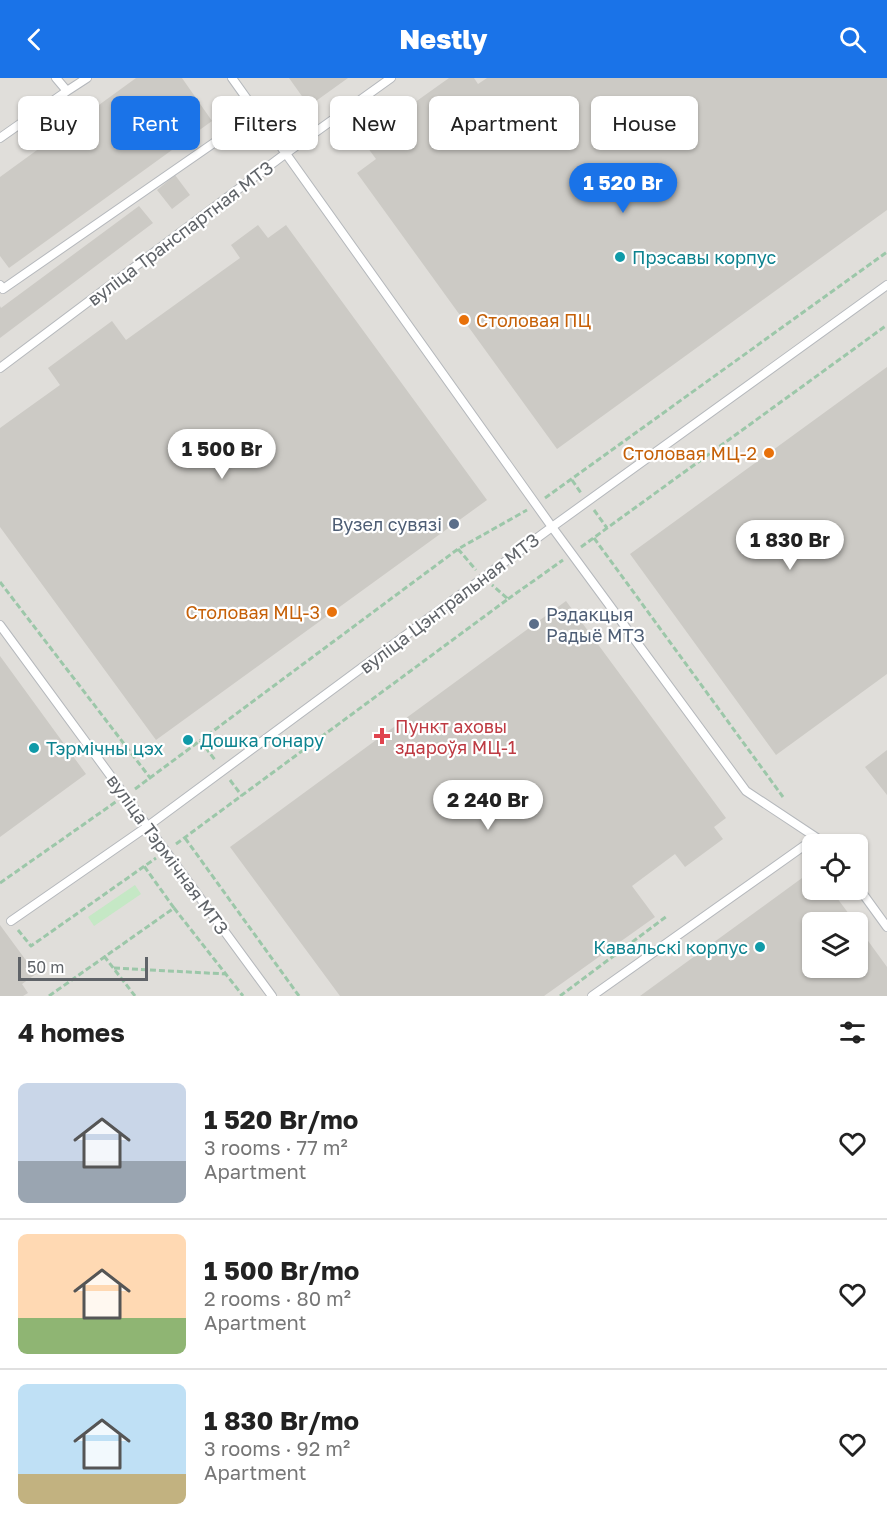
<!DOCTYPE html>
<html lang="en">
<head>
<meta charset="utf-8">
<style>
	:root { --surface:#fff; --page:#f2f2f2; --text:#222; --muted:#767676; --line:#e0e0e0; --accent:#1a73e8 }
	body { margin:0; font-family:"Golos Text",sans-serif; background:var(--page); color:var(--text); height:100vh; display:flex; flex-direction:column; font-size:22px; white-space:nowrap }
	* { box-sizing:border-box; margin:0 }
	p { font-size:20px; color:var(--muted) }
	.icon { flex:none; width:33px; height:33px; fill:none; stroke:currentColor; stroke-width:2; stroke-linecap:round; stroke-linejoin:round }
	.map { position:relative; height:918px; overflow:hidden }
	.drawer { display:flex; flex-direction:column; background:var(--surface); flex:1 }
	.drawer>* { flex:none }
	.banner { position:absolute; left:18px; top:18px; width:852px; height:54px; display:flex; gap:12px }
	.tools { position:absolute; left:802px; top:756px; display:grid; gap:12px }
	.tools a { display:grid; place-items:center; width:66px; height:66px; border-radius:9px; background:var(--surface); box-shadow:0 2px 4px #0004; font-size:30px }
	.scale { position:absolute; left:18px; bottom:15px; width:130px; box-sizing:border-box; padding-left:6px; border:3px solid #5f6368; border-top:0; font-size:16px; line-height:21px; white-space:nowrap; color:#5f6368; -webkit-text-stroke:4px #fff; paint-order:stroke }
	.price { position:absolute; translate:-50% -51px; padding:0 14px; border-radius:21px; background:#fff; color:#222; font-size:20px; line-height:39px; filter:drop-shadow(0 2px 3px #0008) }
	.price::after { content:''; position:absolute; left:50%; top:36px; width:18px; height:14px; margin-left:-9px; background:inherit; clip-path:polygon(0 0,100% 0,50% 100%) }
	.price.selected { background:var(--accent); color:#fff }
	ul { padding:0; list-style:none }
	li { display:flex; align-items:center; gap:18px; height:150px; padding:0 18px }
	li+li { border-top:2px solid var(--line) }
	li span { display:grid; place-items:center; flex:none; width:168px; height:120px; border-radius:9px; color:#555 }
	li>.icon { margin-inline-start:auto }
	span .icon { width:72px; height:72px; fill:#fffc; stroke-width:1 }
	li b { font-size:26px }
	h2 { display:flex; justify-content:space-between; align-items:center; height:72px; padding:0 18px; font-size:26px }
	.pill { padding:0 21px; border-radius:9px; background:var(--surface); box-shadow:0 2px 4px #0004; font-size:21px; line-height:54px }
	.pill.selected { background:var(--accent); color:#fff }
	header { display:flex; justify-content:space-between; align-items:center; height:78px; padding:0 18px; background:var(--accent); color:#fff; font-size:27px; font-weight:800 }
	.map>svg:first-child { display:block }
</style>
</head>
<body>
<header><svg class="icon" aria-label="back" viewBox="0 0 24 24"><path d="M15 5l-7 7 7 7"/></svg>Nestly<svg class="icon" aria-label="search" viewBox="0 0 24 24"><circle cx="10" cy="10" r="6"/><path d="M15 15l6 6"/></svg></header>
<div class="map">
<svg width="887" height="918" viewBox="0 0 887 918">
	<rect width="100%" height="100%" fill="#f1efe8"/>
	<path fill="#e0deda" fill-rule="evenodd" d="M0,0H887V918H0ZM813,766H858V812H813ZM813,844H858V890H813Z"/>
	<path fill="#c5e8c5" d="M135,807L141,816L94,848L88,839Z"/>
	<path fill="#cccac5" d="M136,0H182L212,43L9,190L0,178V99Z
		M289,0H348L309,28Z
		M449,0H474L478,6L487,0H887V132L557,371L357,95L376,81L362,62Z
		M175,97L190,117L172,131L157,112Z
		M139,128L153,145L0,260V228L1,230Z
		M258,147L268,160L286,147L487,422L156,662L0,449V350L60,307L48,290L112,243L126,262L240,180L231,167Z
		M887,289V596L776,677L630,476Z
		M566,523L726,740L714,749L723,761L685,789L675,776L632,808L655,839L544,918H340L230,769Z
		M0,578L86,696L0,759Z
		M887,672V717L865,689Z
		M813,792V812H831L855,844H813V890H858V849L887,889V918H640Z
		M0,847L36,896L22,906L28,915L23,918H0Z"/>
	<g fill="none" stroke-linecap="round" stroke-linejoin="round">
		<defs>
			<path id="service" d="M56,0L67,13L87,0
				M232,0L552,449L746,713L826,766
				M0,60L67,13
				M0,207L3,211L257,35
				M0,290L285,76L391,0
				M0,547L272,918
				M858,809L887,849
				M11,843L148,748L552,449L887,207
				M592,918L815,760"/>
		</defs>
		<use href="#service" stroke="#b5b8bc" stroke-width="10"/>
		<path stroke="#9cc7a9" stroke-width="3" stroke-dasharray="6 3" stroke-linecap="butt" d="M572,402L581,415
			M545,420L887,174
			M594,432L607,450
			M594,460L783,719
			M581,469L887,247
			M458,471L476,492
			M0,504L151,701
			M508,521L563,482
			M200,662L215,682
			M230,702L242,718
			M135,711L458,471L527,432
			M185,760L299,918
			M176,766L508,521L492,507
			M0,805L117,723
			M174,830L243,918
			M18,852L31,868L156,780
			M104,878L135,918
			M114,890L226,896
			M49,918L174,830L144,788
			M560,918L667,838"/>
		<use href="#service" stroke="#fff" stroke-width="8"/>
	</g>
	<g fill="#0f9aa8" stroke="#fff" stroke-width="2">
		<circle cx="620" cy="179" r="6"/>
		<circle cx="188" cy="662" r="6"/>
		<circle cx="34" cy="670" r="6"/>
		<circle cx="760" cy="869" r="6"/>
	</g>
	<g fill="#e8710a" stroke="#fff" stroke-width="2">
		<circle cx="464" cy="242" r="6"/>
		<circle cx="769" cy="375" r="6"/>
		<circle cx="332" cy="534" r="6"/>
	</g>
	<g fill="#5c6f8a" stroke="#fff" stroke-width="2">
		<circle cx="454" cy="446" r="6"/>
		<circle cx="534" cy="546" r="6"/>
	</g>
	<path fill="#e0444e" stroke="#fff" stroke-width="2" d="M379 649h6v6h6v6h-6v6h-6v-6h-6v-6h6z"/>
	<g text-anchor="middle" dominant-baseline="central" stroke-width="4.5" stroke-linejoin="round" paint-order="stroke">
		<g font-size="18" fill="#5f6368" stroke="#fff">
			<text transform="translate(180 155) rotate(-37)">вуліца Транспартная МТЗ</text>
			<text transform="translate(449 525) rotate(-37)">вуліца Цэнтральная МТЗ</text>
			<text transform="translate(168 776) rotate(54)">вуліца Тэрмічная МТЗ</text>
		</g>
		<g font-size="18" fill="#0d838f" stroke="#fff" text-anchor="start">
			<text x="632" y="179">Прэсавы корпус</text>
			<text x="200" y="662">Дошка гонару</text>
			<text x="46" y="670">Тэрмічны цэх</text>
			<text x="748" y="869" text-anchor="end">Кавальскі корпус</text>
		</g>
		<g font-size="18" fill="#c56008" stroke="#fff" text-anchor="end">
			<text x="476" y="242" text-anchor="start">Столовая ПЦ</text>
			<text x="757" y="375">Столовая МЦ-2</text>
			<text x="320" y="534">Столовая МЦ-3</text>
		</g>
		<g font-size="18" fill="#4e5e75" stroke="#fff" text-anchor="end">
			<text x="442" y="446">Вузел сувязі</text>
			<text x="546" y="536" text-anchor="start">Рэдакцыя<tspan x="546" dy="21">Радыё МТЗ</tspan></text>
		</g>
		<g font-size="18" fill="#be3a42" stroke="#fff" text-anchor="start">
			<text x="395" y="648">Пункт аховы<tspan x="395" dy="21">здароўя МЦ-1</tspan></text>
		</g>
	</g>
</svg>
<div class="tools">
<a><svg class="icon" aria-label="locate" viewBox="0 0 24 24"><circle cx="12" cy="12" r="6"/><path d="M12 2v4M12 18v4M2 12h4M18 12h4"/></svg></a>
<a><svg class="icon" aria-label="layers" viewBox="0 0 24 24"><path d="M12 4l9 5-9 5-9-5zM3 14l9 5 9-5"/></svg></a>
</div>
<div class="scale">50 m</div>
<b class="price selected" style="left:623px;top:136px">1 520 Br</b>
<b class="price" style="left:222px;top:402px">1 500 Br</b>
<b class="price" style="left:790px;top:493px">1 830 Br</b>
<b class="price" style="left:488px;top:753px">2 240 Br</b>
<div class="banner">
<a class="pill">Buy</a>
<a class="pill selected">Rent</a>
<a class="pill">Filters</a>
<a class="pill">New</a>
<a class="pill">Apartment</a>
<a class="pill">House</a>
</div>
</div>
<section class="drawer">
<h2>4 homes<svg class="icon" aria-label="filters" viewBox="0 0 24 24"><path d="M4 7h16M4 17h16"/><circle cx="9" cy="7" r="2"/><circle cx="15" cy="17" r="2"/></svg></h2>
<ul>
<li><span style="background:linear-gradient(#c9d6e8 65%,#9aa5b1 0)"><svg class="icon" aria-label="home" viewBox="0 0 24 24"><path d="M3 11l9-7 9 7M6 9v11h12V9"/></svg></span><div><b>1 520 Br/mo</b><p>3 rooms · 77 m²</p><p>Apartment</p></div><svg class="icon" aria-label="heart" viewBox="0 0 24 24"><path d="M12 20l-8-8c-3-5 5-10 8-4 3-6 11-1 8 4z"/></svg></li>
<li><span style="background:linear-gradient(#ffd9b3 70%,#8fb573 0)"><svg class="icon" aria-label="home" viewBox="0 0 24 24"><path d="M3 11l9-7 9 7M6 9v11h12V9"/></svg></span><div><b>1 500 Br/mo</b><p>2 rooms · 80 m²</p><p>Apartment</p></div><svg class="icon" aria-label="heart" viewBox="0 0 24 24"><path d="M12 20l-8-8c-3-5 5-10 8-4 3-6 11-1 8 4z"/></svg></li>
<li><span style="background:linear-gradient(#bfe0f5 75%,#c2b280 0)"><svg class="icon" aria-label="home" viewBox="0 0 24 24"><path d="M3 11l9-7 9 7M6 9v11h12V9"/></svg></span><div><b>1 830 Br/mo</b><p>3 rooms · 92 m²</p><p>Apartment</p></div><svg class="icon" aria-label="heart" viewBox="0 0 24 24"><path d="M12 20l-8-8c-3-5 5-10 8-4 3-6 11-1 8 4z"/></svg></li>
</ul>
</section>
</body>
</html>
